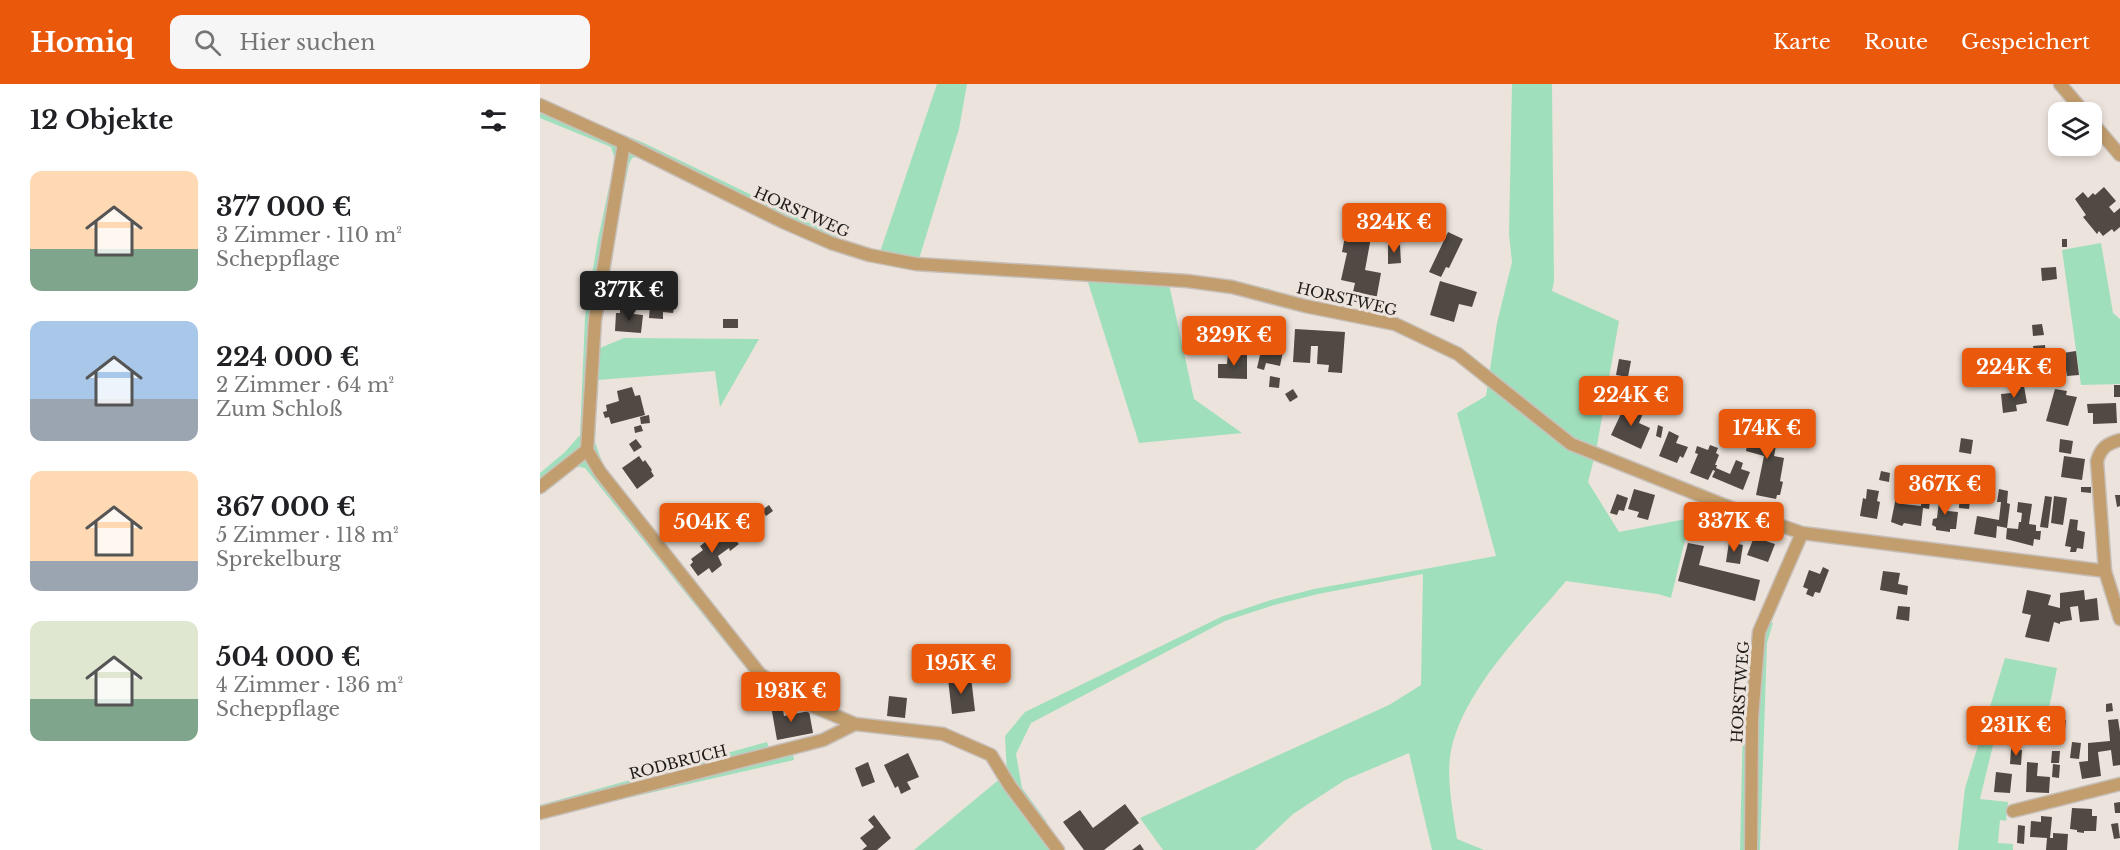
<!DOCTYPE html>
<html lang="de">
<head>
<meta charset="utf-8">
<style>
	:root { --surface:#fff; --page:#f6f6f6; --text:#202124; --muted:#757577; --accent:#ea580c }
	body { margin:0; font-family:"Libre Baskerville",serif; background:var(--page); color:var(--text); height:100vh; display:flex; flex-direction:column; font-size:22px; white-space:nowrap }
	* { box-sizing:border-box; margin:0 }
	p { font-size:20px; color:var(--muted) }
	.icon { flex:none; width:33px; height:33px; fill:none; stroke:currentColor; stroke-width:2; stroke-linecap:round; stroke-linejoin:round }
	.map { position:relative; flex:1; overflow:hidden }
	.details { display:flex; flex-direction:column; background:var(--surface); width:540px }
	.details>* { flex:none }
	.controls { position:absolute; left:1508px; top:18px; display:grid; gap:12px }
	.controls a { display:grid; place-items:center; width:54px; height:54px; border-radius:12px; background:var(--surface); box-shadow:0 3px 9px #0003; font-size:30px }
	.price { position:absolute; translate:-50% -51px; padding:0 14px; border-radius:6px; background:var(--accent); color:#fff; font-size:20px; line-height:39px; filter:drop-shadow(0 2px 3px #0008) }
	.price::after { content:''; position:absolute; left:50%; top:36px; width:18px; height:14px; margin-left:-9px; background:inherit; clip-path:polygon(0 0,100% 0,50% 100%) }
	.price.current { background:#222; color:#fff }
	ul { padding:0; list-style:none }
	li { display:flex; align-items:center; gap:18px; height:150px; padding:0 30px }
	li span { display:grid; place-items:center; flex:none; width:168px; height:120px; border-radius:12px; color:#555 }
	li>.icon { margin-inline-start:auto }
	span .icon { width:72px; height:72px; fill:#fffc; stroke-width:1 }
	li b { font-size:26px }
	h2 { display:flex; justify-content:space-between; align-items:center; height:72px; padding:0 30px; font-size:26px }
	header { display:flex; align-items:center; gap:36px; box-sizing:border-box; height:84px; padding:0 30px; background:var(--accent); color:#fff }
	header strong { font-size:28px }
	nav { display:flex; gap:33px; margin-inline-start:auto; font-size:21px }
	.search { width:420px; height:54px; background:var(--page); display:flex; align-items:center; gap:15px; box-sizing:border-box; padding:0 21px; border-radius:12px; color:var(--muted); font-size:22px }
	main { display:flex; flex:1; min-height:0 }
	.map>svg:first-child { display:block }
</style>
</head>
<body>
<header>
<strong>Homiq</strong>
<div class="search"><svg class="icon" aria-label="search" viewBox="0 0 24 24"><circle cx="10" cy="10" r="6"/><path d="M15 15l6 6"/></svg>Hier suchen</div>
<nav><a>Karte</a><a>Route</a><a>Gespeichert</a></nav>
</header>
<main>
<section class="details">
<h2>12 Objekte<svg class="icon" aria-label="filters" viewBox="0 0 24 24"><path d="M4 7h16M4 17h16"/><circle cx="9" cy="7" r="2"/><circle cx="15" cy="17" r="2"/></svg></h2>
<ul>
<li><span style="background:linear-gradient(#ffd9b3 65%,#7fa58c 0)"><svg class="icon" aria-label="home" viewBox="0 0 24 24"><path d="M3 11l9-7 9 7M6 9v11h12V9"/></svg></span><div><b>377 000 €</b><p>3 Zimmer · 110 m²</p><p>Scheppflage</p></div></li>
<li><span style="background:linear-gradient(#a9c7e8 65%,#9aa5b1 0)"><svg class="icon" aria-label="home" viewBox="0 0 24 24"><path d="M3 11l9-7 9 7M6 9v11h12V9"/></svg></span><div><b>224 000 €</b><p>2 Zimmer · 64 m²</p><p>Zum Schloß</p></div></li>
<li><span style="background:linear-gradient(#ffd9b3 75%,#9aa5b1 0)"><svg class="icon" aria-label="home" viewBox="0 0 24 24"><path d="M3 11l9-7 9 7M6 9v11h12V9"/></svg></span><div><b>367 000 €</b><p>5 Zimmer · 118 m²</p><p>Sprekelburg</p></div></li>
<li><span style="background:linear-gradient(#dfe7d0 65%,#7fa58c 0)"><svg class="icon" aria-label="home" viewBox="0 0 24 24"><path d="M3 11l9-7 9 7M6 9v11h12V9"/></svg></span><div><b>504 000 €</b><p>4 Zimmer · 136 m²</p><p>Scheppflage</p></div></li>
</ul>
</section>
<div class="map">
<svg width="1580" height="766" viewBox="0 0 1580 766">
	<rect width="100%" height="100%" fill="#ece3dc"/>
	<path fill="#a0dfbc" d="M397,0H427L419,45L379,175L656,192L731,205L723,214L692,207L629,200L654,315L702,349L599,359L547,195L326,175L98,72L92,74L89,80L61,218L60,264L84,254L219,255L180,323L175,287L57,296L55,358L65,386L216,576L229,589L217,598L45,384L35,382L0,411V389L25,368L40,351L45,233L58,155L75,75L71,63L0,34V16L104,59L309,158L340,168Z
		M972,0H1012L1014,197L1012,207L1079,237L1056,367L1048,398L1079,448L1177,429L1186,432L1159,457L1145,456L1131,514L1118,510L1026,497C986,545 919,609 910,673C907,699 913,729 917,755L944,766H892L869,669L805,696L753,730L715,766H623L600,734L849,621L881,601L883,490L778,510L734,521L685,537L491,639L476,670L482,704L507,738L502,742L522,766H374L467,689L465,652L485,628L683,532L731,516L774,505L956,472L917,329L946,312L957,239L972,178L969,150Z
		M1561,159L1573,229L1580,235V300L1541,301L1522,166Z
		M1218,534L1233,539L1227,559L1220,766H1200L1203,636L1214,546Z
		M1465,574L1517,584L1506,640L1493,639L1490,656L1455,653L1440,715L1468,718L1466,737L1460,736L1458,759L1473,760V766H1418L1425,704Z
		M227,658L232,673L252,667L254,676L0,734V721Z"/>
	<path fill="#504944" d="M1564,103L1576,117L1569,123L1574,129L1580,124V143L1574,148L1572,145L1563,152L1559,147L1557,150L1543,133L1546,131L1535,115L1543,108L1548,114L1553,109L1555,111Z
		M811,121L836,126L825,186L841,189L835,222L811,217L815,199L801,196L807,169L802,168Z
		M842,139H856V149H842Z
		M908,148L923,155L909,184L906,183L901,193L889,188Z
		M1522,155H1527V163H1522Z
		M848,161H860L861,179L848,180Z
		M1516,183L1517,195L1502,197L1501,184Z
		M900,197L937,208L932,223L919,220L914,238L890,231Z
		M110,221L134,223L133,229L123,228V235L109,234Z
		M80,226H85V229L103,231L101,249L75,247L76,229H80Z
		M726,232L737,234L734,245L723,242Z
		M183,235H198V244H183Z
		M1502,240L1504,251L1493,252L1492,241Z
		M755,245L805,248L802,289L788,288L789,281L777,280L778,262H771L770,279L753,278Z
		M705,247H715V259H705Z
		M723,258L744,263L740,282L726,279L724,286L717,284Z
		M1505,261L1506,272L1494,273L1495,279L1484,280L1482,269L1494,268L1493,262Z
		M1536,267L1539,291L1527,292L1523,269Z
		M688,270H707V295L678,294V280H687Z
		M1079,275L1091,277L1088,293L1076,291Z
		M730,292L740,294L739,304L729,303Z
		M1574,301H1580V313H1574Z
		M1484,302L1487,319L1476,321L1477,327L1463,329L1461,310L1471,309V304Z
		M92,303L95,312L100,311L105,331L71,340L69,333L65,334L63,328L67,327L66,321L79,317L77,307Z
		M753,305L758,313L750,318L745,310Z
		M1515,305L1527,307L1526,311L1537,313L1528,342L1506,337Z
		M1086,319L1104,327L1099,339L1110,344L1101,365L1071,351Z
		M1576,319L1577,339L1553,340V329H1548L1547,320Z
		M109,331L110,339L101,340L100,333Z
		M1186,334L1191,335L1187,354L1182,353Z
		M1211,340L1239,346L1234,372L1244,374L1240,397L1243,398L1240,411H1237L1236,415L1216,411L1224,372L1206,367Z
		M101,341L103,347L95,349L94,343Z
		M1118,341L1123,343L1121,354L1116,352Z
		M1129,347L1139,352L1136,359L1148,363L1143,374L1140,372L1137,379L1119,372Z
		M1421,354L1433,356L1431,370L1419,368Z
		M96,355L102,363L94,368L89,360Z
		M1520,355L1533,357L1531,370L1519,368Z
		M1170,361L1178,364L1176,369L1179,371L1175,381H1177L1176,384L1190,390L1196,376L1203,379L1201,385L1210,388L1203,406L1172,393L1175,387L1173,386L1168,396L1150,389L1158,370L1155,369L1157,362L1168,366Z
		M99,372L103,378L105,376L112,386L111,387L114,392L97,405L82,384Z
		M1524,372L1545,375L1542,396L1521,393Z
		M1341,387L1350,389L1349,398L1339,396Z
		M1541,403H1551V409L1541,408Z
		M1094,405L1115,411L1108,436L1097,433L1099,428L1088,425Z
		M1327,405L1339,407L1337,417L1340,418L1337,435L1320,432L1323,414L1326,415Z
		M1459,405L1468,407L1467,419L1470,420L1467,444L1457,442L1456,454L1434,450L1437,432L1459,436L1461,418H1457Z
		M1420,406L1431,408L1429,425L1419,424Z
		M1357,408H1364L1363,420L1381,422L1382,408L1391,409L1389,425L1383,424L1381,442L1364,439L1362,442L1351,438Z
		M1400,409L1410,411L1408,427L1418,428L1416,445H1410V448L1396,446V443L1392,441L1393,435L1397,434Z
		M1077,410L1088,414L1084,427L1079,426L1077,431L1070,429Z
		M1575,411H1580V422L1577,423Z
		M1505,412L1512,413L1508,444L1500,443Z
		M1514,412L1527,414L1523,441L1511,439Z
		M1478,418L1492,420L1489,440L1496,441V447H1501L1500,456L1494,455L1493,462L1466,455L1467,444L1478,445L1479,438H1481L1482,429L1477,428Z
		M229,421L233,427L226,432L222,426Z
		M151,424L157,431L163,427L169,436L164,439L169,445L156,454L145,440L132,451L120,435L134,425L140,432Z
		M199,427L203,433L199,436L201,437L191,444L184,435Z
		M1530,435L1538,436L1537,446L1545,448L1543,465L1537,464L1536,468H1530L1531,463L1525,462Z
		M177,449L183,457L191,451L199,460L190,467L189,464L178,472L182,481L172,489L169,484L158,492L150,481L153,478L151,475L163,466L160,462Z
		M1214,453L1235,460L1228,478L1207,471Z
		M1189,458L1203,461L1200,480L1186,478Z
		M1148,459L1164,462L1159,481L1220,496L1215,517L1138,497Z
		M1283,483L1289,486L1280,509L1275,508L1273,513L1266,510L1268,505L1263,503L1269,486L1280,490Z
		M1343,487L1360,489L1358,500L1368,502L1367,511L1340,506Z
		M1487,506L1511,511L1508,521L1520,524V509L1544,506L1545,516L1557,514L1559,536L1540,538L1538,522L1530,523L1532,536L1520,538V540L1514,538L1509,558L1485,553L1491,531L1482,529Z
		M1358,522L1370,523L1369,537L1356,535Z
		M431,593L435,627L412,630L408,595Z
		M349,612L367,614L365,634L347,632Z
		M1572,619L1573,627L1566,628V620Z
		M242,620L244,632L269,627L273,649L237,656L231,622Z
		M1578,635L1580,648V681L1573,682L1571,666L1558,668L1561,692L1542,695L1539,678L1548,677V659L1570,657L1568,636Z
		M1518,636H1526L1525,646H1517Z
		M1532,658L1541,659L1539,675L1530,674Z
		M1471,665L1482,666L1481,681L1470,680Z
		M1512,667H1520L1519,679H1511Z
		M368,669L379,693L367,698L371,705L361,710L358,702L355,704L344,681Z
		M328,678L335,698L322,703L315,684Z
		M1487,678L1498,679L1497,692L1510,693L1509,709L1486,708Z
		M1513,680L1520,681L1519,694L1512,693Z
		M1456,688L1472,690L1470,709L1454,708Z
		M1580,718V729H1575L1574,719Z
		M585,720L599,739L564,766H544L523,738L540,726L553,744Z
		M1532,724L1552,725V732H1557L1556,747H1544V749L1537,748V746L1530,745Z
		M334,731L351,754L337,766H322L327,762L320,754L334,743L328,736Z
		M1501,732L1512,733L1510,754H1513V749L1528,750L1527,766H1506L1507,754L1490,753L1491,737L1501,738Z
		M1578,739L1580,754L1574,755L1571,740Z
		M1478,741L1485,742L1484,760L1477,759Z
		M600,760L604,766H592Z"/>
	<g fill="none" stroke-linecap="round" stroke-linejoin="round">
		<defs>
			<path id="street" d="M1520,0L1544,28
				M0,21L84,59L243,138L291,159L329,171L376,180L647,197L692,203L765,222L855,240L918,270L1031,360L1199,427L1262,449L1565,487
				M1551,37L1580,71
				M84,59L55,236L47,366L60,388L220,590L258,616L315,640L403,650L451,671L470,702L518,766
				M1580,356C1566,360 1561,364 1557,377L1565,487L1580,535
				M0,403L47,366
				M1473,727L1580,700
				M0,729L283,656L315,640
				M1211,766L1212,634L1219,548L1262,449"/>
		</defs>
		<use href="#street" stroke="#c7bfb9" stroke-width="15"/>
		<use href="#street" stroke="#c29e6e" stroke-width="12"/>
	</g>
	<g text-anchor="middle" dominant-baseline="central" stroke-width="6" stroke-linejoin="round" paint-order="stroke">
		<g font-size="15" fill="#1d1a18" stroke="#ece3dc">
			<text transform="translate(262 128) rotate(24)">HORSTWEG</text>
			<text transform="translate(807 215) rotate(13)">HORSTWEG</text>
			<text transform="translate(1200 608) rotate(-86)">HORSTWEG</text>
			<text transform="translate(138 678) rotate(-14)">RODBRUCH</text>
		</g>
	</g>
</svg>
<div class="controls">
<a><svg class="icon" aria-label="layers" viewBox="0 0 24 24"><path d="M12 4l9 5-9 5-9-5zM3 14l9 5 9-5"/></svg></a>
</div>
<b class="price" style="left:854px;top:170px">324K €</b>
<b class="price current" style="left:89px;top:238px">377K €</b>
<b class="price" style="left:694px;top:283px">329K €</b>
<b class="price" style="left:1474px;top:315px">224K €</b>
<b class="price" style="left:1091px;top:343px">224K €</b>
<b class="price" style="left:1227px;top:376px">174K €</b>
<b class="price" style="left:1405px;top:432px">367K €</b>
<b class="price" style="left:1194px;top:469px">337K €</b>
<b class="price" style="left:172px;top:470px">504K €</b>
<b class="price" style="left:421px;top:611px">195K €</b>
<b class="price" style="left:251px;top:639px">193K €</b>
<b class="price" style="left:1476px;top:673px">231K €</b>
</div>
</main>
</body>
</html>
